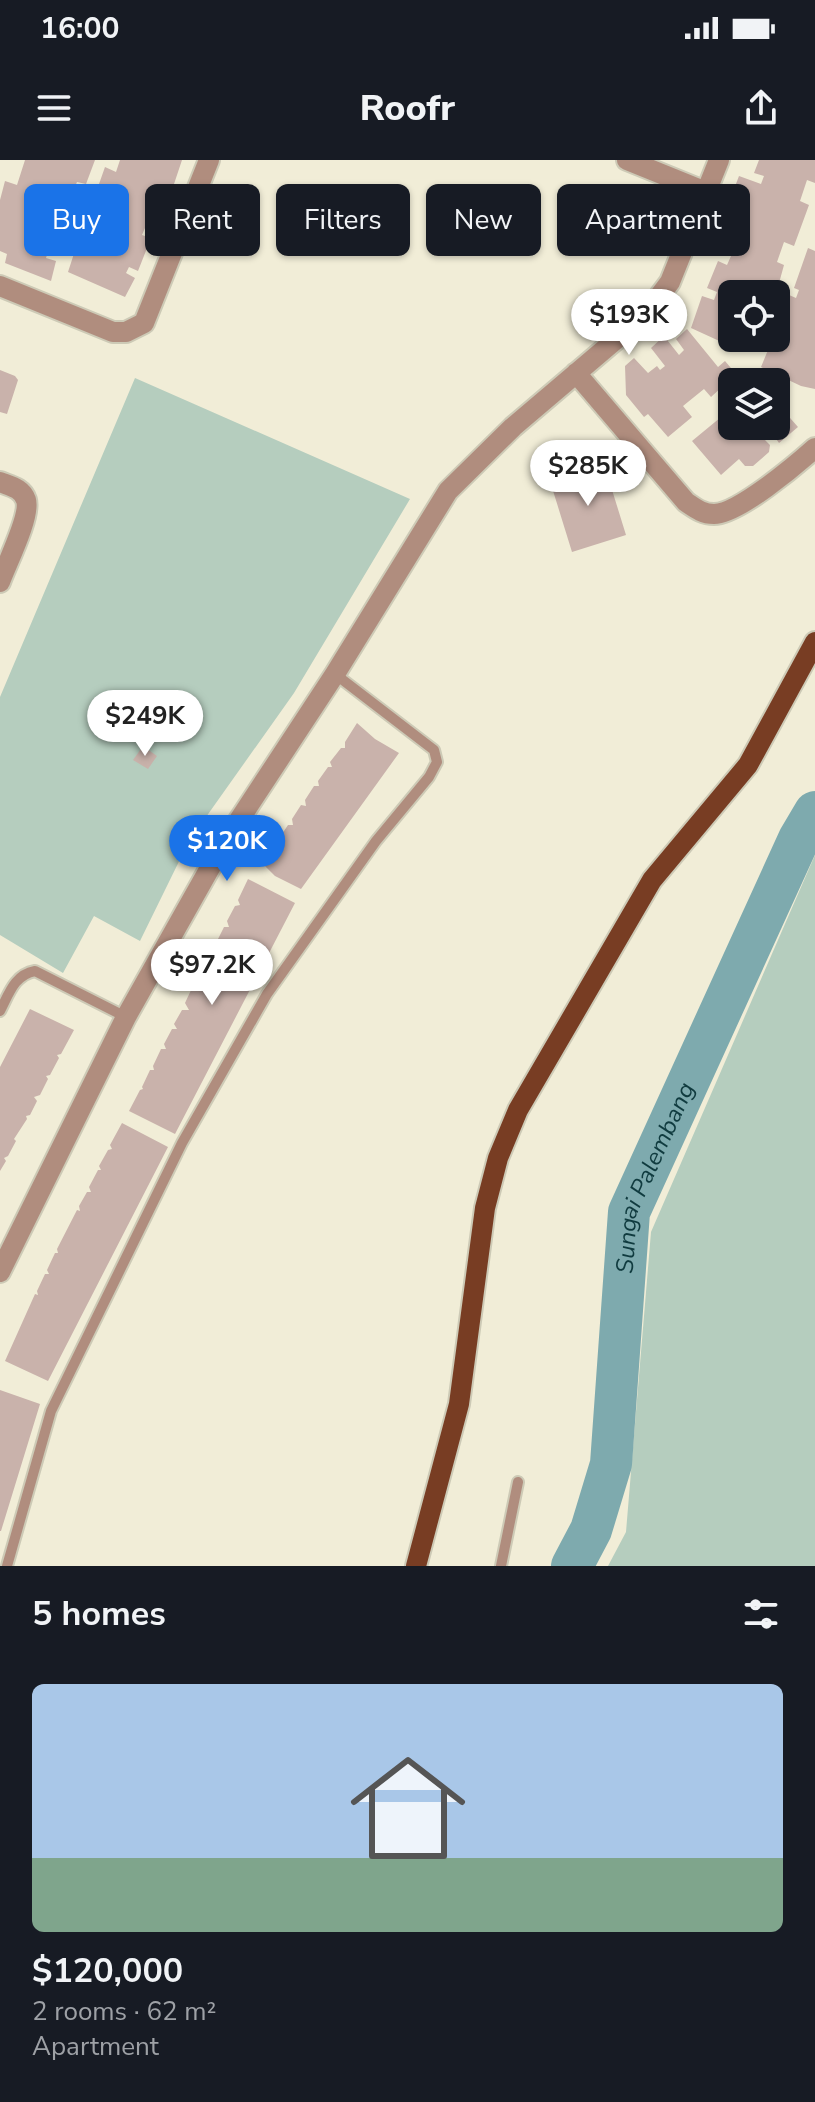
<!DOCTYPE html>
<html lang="en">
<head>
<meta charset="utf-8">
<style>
	:root { --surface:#171b24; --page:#242831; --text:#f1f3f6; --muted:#9ea1a6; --accent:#1a73e8 }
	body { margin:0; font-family:"Nunito Sans",sans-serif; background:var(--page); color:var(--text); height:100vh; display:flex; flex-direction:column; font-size:30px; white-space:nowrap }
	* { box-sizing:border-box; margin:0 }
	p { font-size:26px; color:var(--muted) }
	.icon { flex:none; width:44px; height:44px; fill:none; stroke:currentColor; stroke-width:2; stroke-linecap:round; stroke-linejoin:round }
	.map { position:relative; height:1406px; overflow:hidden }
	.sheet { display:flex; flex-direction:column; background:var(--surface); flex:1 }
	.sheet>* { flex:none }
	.banner { position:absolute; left:24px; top:24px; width:768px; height:72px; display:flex; gap:16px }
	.fabs { position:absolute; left:718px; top:120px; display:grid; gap:16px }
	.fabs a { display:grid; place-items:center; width:72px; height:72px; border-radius:12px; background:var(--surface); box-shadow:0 2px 6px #0004; font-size:40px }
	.price { position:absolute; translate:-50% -68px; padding:0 18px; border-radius:28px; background:#fff; color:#222; font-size:26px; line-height:52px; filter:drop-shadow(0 2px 4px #0008) }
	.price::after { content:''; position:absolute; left:50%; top:48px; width:24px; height:18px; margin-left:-12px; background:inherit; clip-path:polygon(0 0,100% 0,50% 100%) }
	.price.active { background:var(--accent); color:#fff }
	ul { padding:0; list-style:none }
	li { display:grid; align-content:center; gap:16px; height:424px; padding:0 32px }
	li span { display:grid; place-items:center; height:248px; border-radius:12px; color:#555 }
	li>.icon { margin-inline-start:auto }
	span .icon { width:144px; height:144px; fill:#fffc; stroke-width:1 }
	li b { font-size:34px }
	h2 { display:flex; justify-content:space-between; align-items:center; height:96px; padding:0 32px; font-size:34px }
	.chip { padding:0 28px; border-radius:12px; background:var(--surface); box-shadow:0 2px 6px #0004; font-size:28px; line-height:72px }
	.chip.active { background:var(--accent); color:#fff }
	.status { display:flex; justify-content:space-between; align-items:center; height:56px; padding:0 40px; background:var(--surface); direction:ltr }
	.status svg { height:22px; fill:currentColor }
	header { display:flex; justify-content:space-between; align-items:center; height:104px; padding:0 32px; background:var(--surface); font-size:36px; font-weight:800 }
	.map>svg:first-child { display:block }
</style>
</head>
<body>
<div class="status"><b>16:00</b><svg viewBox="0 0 49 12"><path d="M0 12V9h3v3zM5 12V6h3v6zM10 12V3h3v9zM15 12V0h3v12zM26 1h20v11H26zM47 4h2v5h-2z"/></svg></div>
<header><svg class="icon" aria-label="menu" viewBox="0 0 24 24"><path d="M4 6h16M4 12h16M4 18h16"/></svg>Roofr<svg class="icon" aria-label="share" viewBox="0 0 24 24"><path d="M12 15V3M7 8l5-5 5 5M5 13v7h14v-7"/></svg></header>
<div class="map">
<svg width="815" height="1406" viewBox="0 0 815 1406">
	<rect width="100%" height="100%" fill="#f1edd7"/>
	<path fill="#b5cdbe" d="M135,218L410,339L294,533L189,681L140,781L94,756L63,813L0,775V537Z
		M815,695V1406H608L626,1372L651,1072Z"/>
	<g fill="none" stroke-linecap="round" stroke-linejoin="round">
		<path stroke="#7eaaae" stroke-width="42" id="s1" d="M572,1406L591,1370L611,1304L629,1052L799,679L815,652"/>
	</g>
	<path fill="#c9b2ab" d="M25,0H95L86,24L77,22L74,29L83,32L71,64L61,60L58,69L67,72L58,95L48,92L46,98L56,101L51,121L5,103L7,94L0,91V40L5,21L17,25Z
		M120,0H182L173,27L154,25L152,35L165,40L162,50L168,54L161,71L145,68L142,75L151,78L138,111L129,107L126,113L135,118L125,137L68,112L83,66L93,70L95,61L87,58L105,7L116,12Z
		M759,0H815V23L807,20L800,41L809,45L794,86L784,82L777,102L784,105L776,134L766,131L765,134H732V178H756L753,188L745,185L739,190L691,168L702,136L714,140L717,132L707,128L718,101L727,105L731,96L725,94L730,78L719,74L725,56L735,60L743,41L731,37L739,16L761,24L764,16L754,13Z
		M808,88L815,91V229L801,226L761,207L773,178H776V175L782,177L787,161L781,157L789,135L796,138L799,130L794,128Z
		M687,169L718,207L725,201L736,214L711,237L704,229L683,246L692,257L668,277L648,254L644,257L626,235L625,206L634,198L648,213L657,206L660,210L665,206L651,188L664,176L679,195L684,190L676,179Z
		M0,210L15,216L18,220L7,254L0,252Z
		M776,242L798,267L779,283L772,273L765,280L770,285L769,292L753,306H745L739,299L721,315L692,281L732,248V266H776Z
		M604,304L626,375L572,392L550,321Z
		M357,563L375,579L399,593L301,729L275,716L262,703L275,684H279L278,680L288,665H293L292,659L301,645L306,646L305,640L314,626H319L318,621L328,607H332L330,602L341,588H345V582Z
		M143,586L157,596L148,609L133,600Z
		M248,719L295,743L175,974L129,951L140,930L143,929L142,927L150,910H154L153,906L161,889H166L164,884L172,869H177L174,864L182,850H189L185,843L192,828L200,829L196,823L203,808H210L206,802L213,787L220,788L217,781L224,767H229L227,761L235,746L240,745L238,740Z
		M30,849L74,870L61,894L57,895L59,898L50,915L46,916L48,919L40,935L34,937L37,941L30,955L26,956L27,959L14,979L16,981L8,996L4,998L6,1001L0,1011V907Z
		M122,963L168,987L48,1221L5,1201L35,1134L38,1135L37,1131L45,1114H49L47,1110L55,1093H58L57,1089L77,1050L80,1051L79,1046L87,1032H91L89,1027L98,1010H101L99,1006L108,990L112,989L110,985Z
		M0,1230L40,1244L1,1371H0Z"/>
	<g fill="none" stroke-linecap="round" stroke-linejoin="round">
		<defs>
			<path id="service" d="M0,851C9,834 14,815 35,811L126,857
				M7,1406L51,1251L182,983L267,834L376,681L429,617L437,602L434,590L335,514
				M501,1406L518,1322"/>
			<path id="minor" d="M627,0L706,32
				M0,126L113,172H126L144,163L209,0
				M576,213L686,342C695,348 702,354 714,354C738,354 796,305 815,288
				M0,322C10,326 22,328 26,340C31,356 6,405 0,422
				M0,1112L126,857L224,683L335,514L448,331L513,267L646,154L670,122L719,0"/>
			<path id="primary" d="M416,1406L459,1244L485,1048L498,998L518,950L652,720L748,605L815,482"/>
		</defs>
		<use href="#service" stroke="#cdcab6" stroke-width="14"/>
		<use href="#minor" stroke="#cdcab6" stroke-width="24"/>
		<use href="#primary" stroke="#cdcab6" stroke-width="24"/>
		<use href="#service" stroke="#b08d7e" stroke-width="10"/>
		<use href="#minor" stroke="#b08d7e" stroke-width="20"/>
		<use href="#primary" stroke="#783d23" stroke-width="20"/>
	</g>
	<g text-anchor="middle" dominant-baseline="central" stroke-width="7" stroke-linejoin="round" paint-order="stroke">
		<g font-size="24" font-style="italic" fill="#103b3f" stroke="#fff">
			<text stroke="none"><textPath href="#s1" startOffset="402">Sungai Palembang</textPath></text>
		</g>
	</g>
</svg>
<div class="fabs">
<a><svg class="icon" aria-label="locate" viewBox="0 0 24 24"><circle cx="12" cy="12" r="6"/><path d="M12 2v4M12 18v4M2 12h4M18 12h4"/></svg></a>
<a><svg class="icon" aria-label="layers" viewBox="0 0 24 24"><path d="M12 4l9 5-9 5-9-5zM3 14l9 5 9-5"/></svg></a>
</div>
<b class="price" style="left:629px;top:197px">$193K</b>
<b class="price" style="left:588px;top:348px">$285K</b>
<b class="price" style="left:145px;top:598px">$249K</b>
<b class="price active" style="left:227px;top:723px">$120K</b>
<b class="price" style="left:212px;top:847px">$97.2K</b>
<div class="banner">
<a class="chip active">Buy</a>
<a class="chip">Rent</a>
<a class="chip">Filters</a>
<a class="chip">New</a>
<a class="chip">Apartment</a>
</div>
</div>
<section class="sheet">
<h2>5 homes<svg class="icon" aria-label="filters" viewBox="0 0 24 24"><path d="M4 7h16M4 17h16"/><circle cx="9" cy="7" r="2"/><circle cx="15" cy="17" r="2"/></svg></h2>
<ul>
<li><span style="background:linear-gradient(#a9c7e8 70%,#7fa58c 0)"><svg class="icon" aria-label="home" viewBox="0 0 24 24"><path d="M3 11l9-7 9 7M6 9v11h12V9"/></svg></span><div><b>$120,000</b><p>2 rooms · 62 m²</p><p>Apartment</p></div></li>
</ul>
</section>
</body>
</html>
